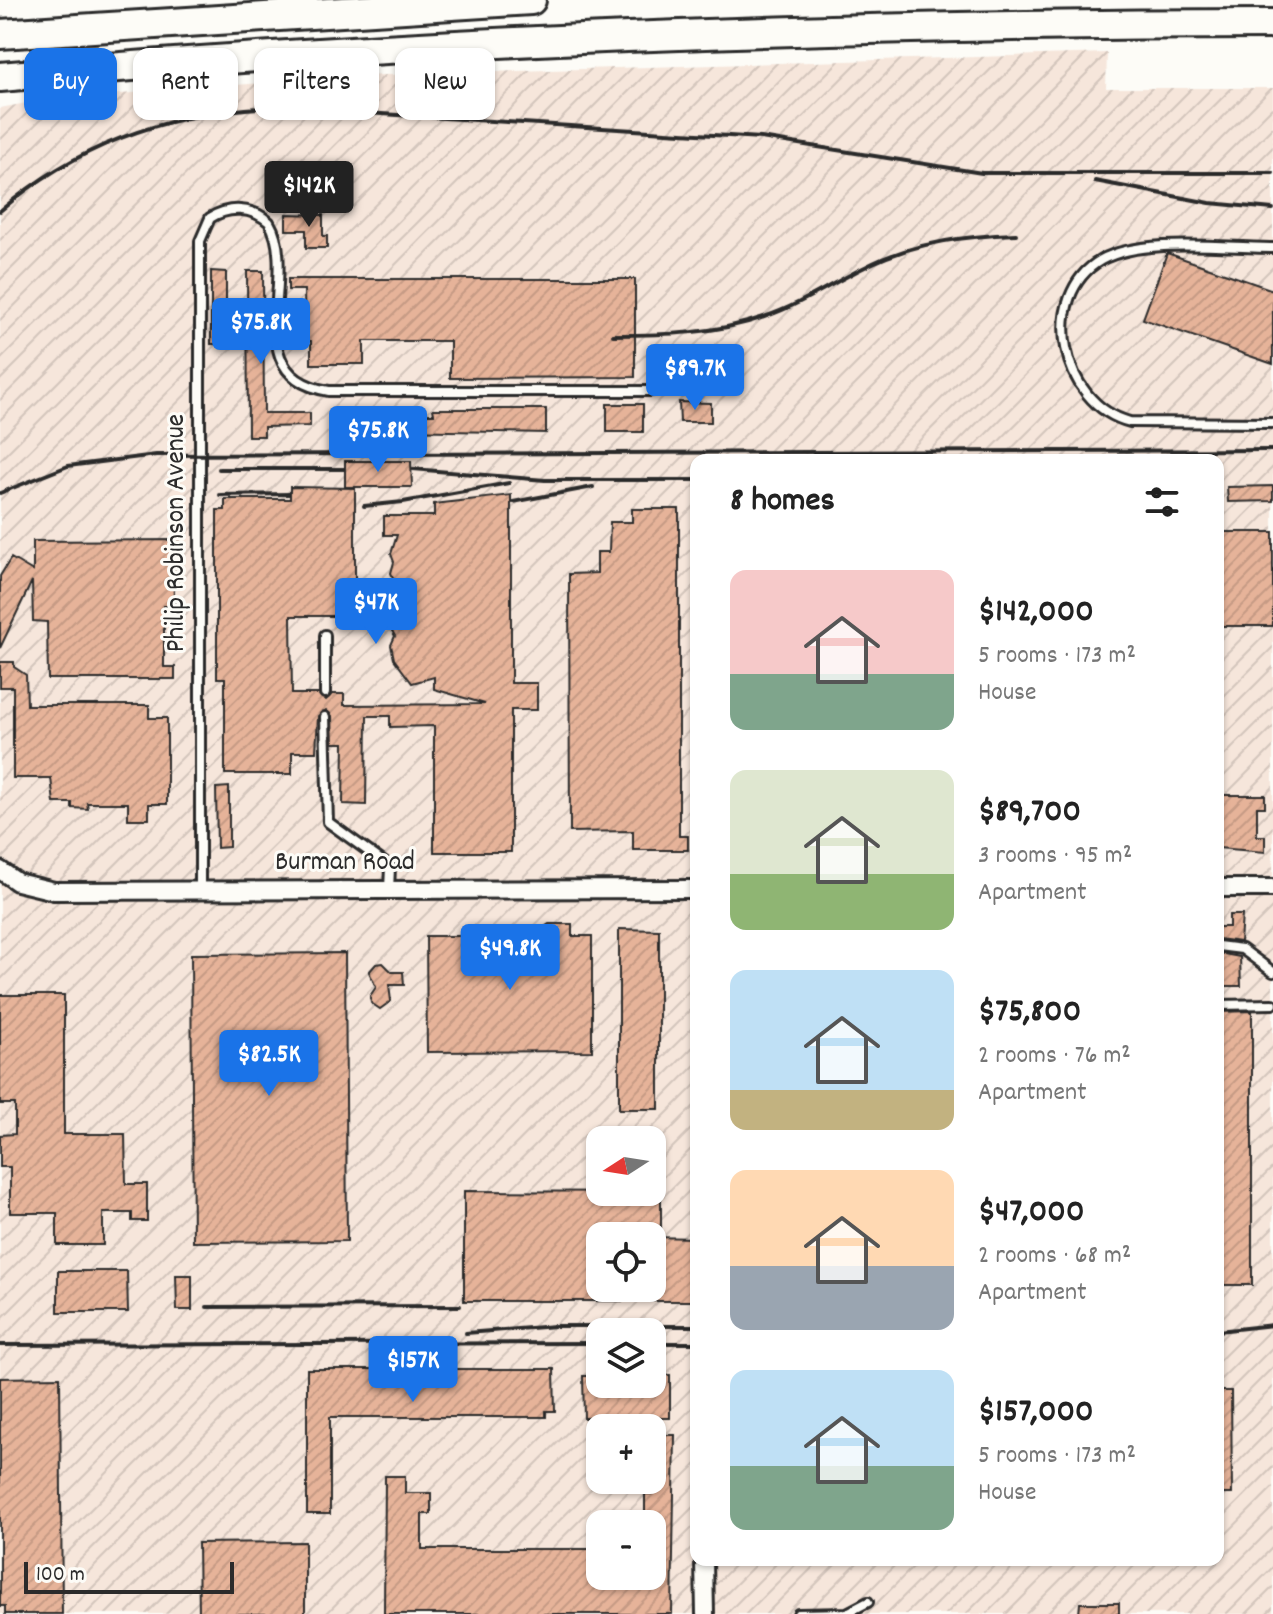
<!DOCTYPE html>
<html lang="en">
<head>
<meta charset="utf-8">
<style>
	:root { --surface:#fff; --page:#f2f2f2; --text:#222; --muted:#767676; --accent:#1a73e8 }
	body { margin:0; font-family:Dekko,sans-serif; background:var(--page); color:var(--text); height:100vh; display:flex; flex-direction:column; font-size:30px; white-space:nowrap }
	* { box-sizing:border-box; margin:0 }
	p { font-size:26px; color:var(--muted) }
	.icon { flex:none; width:44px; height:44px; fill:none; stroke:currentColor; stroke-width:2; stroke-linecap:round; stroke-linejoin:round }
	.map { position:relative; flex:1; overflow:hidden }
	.drawer { position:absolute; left:690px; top:454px; width:534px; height:1112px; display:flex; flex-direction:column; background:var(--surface); border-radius:16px; box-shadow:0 2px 6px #0004 }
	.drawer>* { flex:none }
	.banner { position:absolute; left:24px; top:48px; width:546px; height:72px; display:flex; gap:16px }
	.needle { width:52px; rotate:258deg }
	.controls { position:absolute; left:586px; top:1126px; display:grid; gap:16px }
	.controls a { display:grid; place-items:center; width:80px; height:80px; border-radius:16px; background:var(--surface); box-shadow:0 2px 6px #0004; font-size:40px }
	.scale { position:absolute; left:24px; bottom:20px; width:210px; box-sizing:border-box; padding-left:8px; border:4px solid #2b2b2b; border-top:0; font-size:22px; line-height:28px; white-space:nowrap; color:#2b2b2b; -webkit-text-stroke:6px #fdfcf7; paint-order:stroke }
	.price { position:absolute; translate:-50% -68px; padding:0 18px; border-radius:8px; background:var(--accent); color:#fff; font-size:26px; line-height:52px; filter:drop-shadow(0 2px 4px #0008) }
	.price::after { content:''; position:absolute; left:50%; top:48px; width:24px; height:18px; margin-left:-12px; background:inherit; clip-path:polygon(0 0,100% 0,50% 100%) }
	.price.current { background:#222; color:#fff }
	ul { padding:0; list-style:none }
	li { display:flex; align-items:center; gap:24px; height:200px; padding:0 40px }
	li span { display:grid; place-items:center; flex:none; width:224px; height:160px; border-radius:16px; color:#555 }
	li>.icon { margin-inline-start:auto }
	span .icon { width:96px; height:96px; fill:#fffc; stroke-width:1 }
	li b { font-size:34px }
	h2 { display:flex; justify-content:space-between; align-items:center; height:96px; padding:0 40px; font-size:34px }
	.tag { padding:0 28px; border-radius:16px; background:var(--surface); box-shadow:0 2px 6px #0004; font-size:28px; line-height:72px }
	.tag.current { background:var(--accent); color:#fff }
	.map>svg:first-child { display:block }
</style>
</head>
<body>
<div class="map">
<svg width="1273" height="1614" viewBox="0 0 1273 1614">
	<defs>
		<pattern id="industrial-furrows" width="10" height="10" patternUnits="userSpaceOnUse" patternTransform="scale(2)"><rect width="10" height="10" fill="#f6e6db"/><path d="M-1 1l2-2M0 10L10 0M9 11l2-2" fill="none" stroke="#d3c5bc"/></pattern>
		<pattern id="building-hatch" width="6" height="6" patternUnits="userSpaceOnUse" patternTransform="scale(2)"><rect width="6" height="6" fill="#e6b399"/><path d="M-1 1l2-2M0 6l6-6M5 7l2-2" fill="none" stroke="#c59a84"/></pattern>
	</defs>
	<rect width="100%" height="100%" fill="#fdfcf7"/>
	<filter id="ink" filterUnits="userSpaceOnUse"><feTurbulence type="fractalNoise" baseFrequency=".0125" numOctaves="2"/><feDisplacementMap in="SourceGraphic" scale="16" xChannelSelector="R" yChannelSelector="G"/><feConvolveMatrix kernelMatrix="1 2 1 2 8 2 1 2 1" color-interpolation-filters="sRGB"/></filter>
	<g filter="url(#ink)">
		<path fill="url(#industrial-furrows)" fill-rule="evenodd" d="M1107,53L1106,88H1273V1614H0V108L43,100L353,76ZM696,460H1218V1560H696ZM600,1140H652V1192H600ZM600,1236H652V1288H600ZM600,1332H652V1384H600ZM600,1428H652V1480H600ZM600,1524H652V1576H600Z"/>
		<path fill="url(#building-hatch)" stroke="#2b2b2b" stroke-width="2" d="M286,214L323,215V236H327V248H306V230H286Z
			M1167,253L1273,290V364L1143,319Z
			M211,271L226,272V344H211Z
			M247,271H263L264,413H310V426L264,427V436H248Z
			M288,279H635V377L450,378V341H364V364H311V341H305L304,290H288Z
			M679,402L711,403V422H680Z
			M607,404H643V432H607Z
			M433,409H546V433L358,429V414H434Z
			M345,461H411L412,487H345Z
			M1273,486V501L1228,502L1227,487Z
			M290,487L355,488V586H345L344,616H291L292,694H318L326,700L332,694H344V705L485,704L434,689V677L412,683L394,659L391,645L395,636L391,629L394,617L391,610L394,599L391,592L394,580L391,573L394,562L391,554L397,535H384V516H434V504L511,495V683H537V710H511V852H434V726L390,727V716H367L366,805L343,804L344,743H333L332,716L326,710L318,716L316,752H292V774H225V678H217V510H225V499H290Z
			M632,509H679V836H688V850H633V831L570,832L569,574L597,573V552H609L610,522H632Z
			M1218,532H1273V626H1218Z
			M173,540L174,606H164V667H175V679H48L47,622L33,621L32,581L0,648V576L11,558L33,571V541Z
			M0,662H14V667L26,675L27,705H149V718H167V804H149V819H128V803H87L88,809L72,808V803H54L51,778H13V687H0Z
			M229,787V847L217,848L216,788Z
			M1218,795H1265V807H1257V836H1265V852L1218,848Z
			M1229,915H1242L1240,942L1218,939V927H1229Z
			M549,924H572V936H592V1051L427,1052L426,936H512V929L543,928Z
			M619,929L659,930V1109H619Z
			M345,953L347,1241L193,1242L191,954Z
			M1218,953L1240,957L1241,986H1218Z
			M383,963L392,972H403L404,985H389L391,1001L380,1009L371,1003L370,996L376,987L369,972L376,964Z
			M0,995H64V1134H125L126,1184H147V1221H132V1213H103V1245H57V1213H10V1167H0V1135L15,1134V1104H0Z
			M1252,1011V1285H1218V1012Z
			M464,1191L661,1192V1236H600V1288H652V1237L696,1238V1301H464Z
			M58,1271H127L128,1312H58Z
			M176,1275H192V1310H177Z
			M307,1369H554L555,1411H546V1417H330V1514H307Z
			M652,1375H670V1418H584L583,1376H600V1384H652Z
			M60,1377L62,1614H5V1606H0V1378Z
			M1218,1391H1231L1232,1494H1218Z
			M660,1435H675L672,1614H384L385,1476H405V1493H431V1514H422V1549H600V1576H652V1524H645V1494H651L652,1461L660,1454Z
			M305,1542V1614H199L198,1543Z
			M1080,1603H1119V1614H1079Z"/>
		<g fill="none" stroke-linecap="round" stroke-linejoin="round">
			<defs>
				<path id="lane" d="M1273,248C1226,248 1142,237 1101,260C1039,296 1060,404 1130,422L1273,423
					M325,635V693
					M325,717L328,822L390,867L389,890
					M200,890V241L210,218C229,206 252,207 269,222C301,276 235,376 329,391H651
					M1218,946L1242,949L1273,972
					M1218,1005L1273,1004
					M798,1614L847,1613L868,1602"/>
				<path id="street" d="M0,870L17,882L54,891L696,889
					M1218,888H1273
					M704,1560L705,1614"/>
				<path id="highway" d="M0,34L531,0
					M0,77C423,40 848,24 1273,24"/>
			</defs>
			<use href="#lane" stroke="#2b2b2b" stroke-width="14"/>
			<use href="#street" stroke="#2b2b2b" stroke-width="22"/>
			<use href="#highway" stroke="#2b2b2b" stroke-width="34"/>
			<use href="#lane" stroke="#fdfcf7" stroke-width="8"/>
			<use href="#street" stroke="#fdfcf7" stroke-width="16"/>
			<use href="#highway" stroke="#fdfcf7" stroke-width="28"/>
			<path stroke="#2b2b2b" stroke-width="4" d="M1095,181L1210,203L1273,209
				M0,211C77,144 171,112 272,107L761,138L982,173H1273
				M613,335C665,335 715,334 764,317C803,304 837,280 873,263C918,242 967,236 1016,234
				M219,469H344
				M413,469L545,480H696
				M0,493L68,466L156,455L1273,450
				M220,495L289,494
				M513,502L593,487
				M364,506L403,502L509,483
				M207,1307L460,1306
				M1218,1331L1273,1325
				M466,1333L555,1326H696
				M652,1343H696
				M0,1345L600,1343"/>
		</g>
	</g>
	<g text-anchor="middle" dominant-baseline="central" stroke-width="6" stroke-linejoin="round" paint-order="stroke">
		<g font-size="28" fill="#2b2b2b" stroke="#fdfcf7">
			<text transform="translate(178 533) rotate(-90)">Philip Robinson Avenue</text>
			<text x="345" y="864">Burman Road</text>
		</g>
	</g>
</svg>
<div class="controls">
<a><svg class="needle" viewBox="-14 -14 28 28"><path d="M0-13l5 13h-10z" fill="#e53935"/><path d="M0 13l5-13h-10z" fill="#767676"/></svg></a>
<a><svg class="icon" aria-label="locate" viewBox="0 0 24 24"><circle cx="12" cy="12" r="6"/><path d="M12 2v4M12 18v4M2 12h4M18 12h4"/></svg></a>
<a><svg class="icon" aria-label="layers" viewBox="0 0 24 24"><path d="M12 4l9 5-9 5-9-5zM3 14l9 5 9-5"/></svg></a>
<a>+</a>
<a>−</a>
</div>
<div class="scale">100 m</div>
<b class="price current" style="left:309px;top:229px">$142K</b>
<b class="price" style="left:261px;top:366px">$75.8K</b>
<b class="price" style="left:695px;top:412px">$89.7K</b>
<b class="price" style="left:378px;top:474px">$75.8K</b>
<b class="price" style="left:376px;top:646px">$47K</b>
<b class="price" style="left:510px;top:992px">$49.8K</b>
<b class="price" style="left:269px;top:1098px">$82.5K</b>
<b class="price" style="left:413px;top:1404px">$157K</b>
<div class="banner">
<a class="tag current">Buy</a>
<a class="tag">Rent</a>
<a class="tag">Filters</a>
<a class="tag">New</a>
</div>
<section class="drawer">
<h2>8 homes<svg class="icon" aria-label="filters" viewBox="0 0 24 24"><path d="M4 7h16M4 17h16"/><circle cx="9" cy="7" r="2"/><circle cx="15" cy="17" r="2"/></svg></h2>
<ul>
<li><span style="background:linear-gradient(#f6c9c9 65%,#7fa58c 0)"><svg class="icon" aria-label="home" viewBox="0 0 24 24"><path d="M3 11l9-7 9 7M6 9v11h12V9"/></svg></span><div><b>$142,000</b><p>5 rooms · 173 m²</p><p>House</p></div></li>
<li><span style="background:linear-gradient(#dfe7d0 65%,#8fb573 0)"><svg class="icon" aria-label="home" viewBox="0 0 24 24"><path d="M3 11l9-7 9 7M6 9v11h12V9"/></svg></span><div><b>$89,700</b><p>3 rooms · 95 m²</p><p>Apartment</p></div></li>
<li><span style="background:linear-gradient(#bfe0f5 75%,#c2b280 0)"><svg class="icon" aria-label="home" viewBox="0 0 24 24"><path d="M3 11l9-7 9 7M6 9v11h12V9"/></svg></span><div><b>$75,800</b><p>2 rooms · 76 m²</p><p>Apartment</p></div></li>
<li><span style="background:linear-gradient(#ffd9b3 60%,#9aa5b1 0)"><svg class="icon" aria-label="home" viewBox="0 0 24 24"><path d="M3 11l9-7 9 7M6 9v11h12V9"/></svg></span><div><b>$47,000</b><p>2 rooms · 68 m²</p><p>Apartment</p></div></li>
<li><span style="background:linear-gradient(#bfe0f5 60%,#7fa58c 0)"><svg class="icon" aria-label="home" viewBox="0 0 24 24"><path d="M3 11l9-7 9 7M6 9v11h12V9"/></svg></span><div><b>$157,000</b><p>5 rooms · 173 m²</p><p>House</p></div></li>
</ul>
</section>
</div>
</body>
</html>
